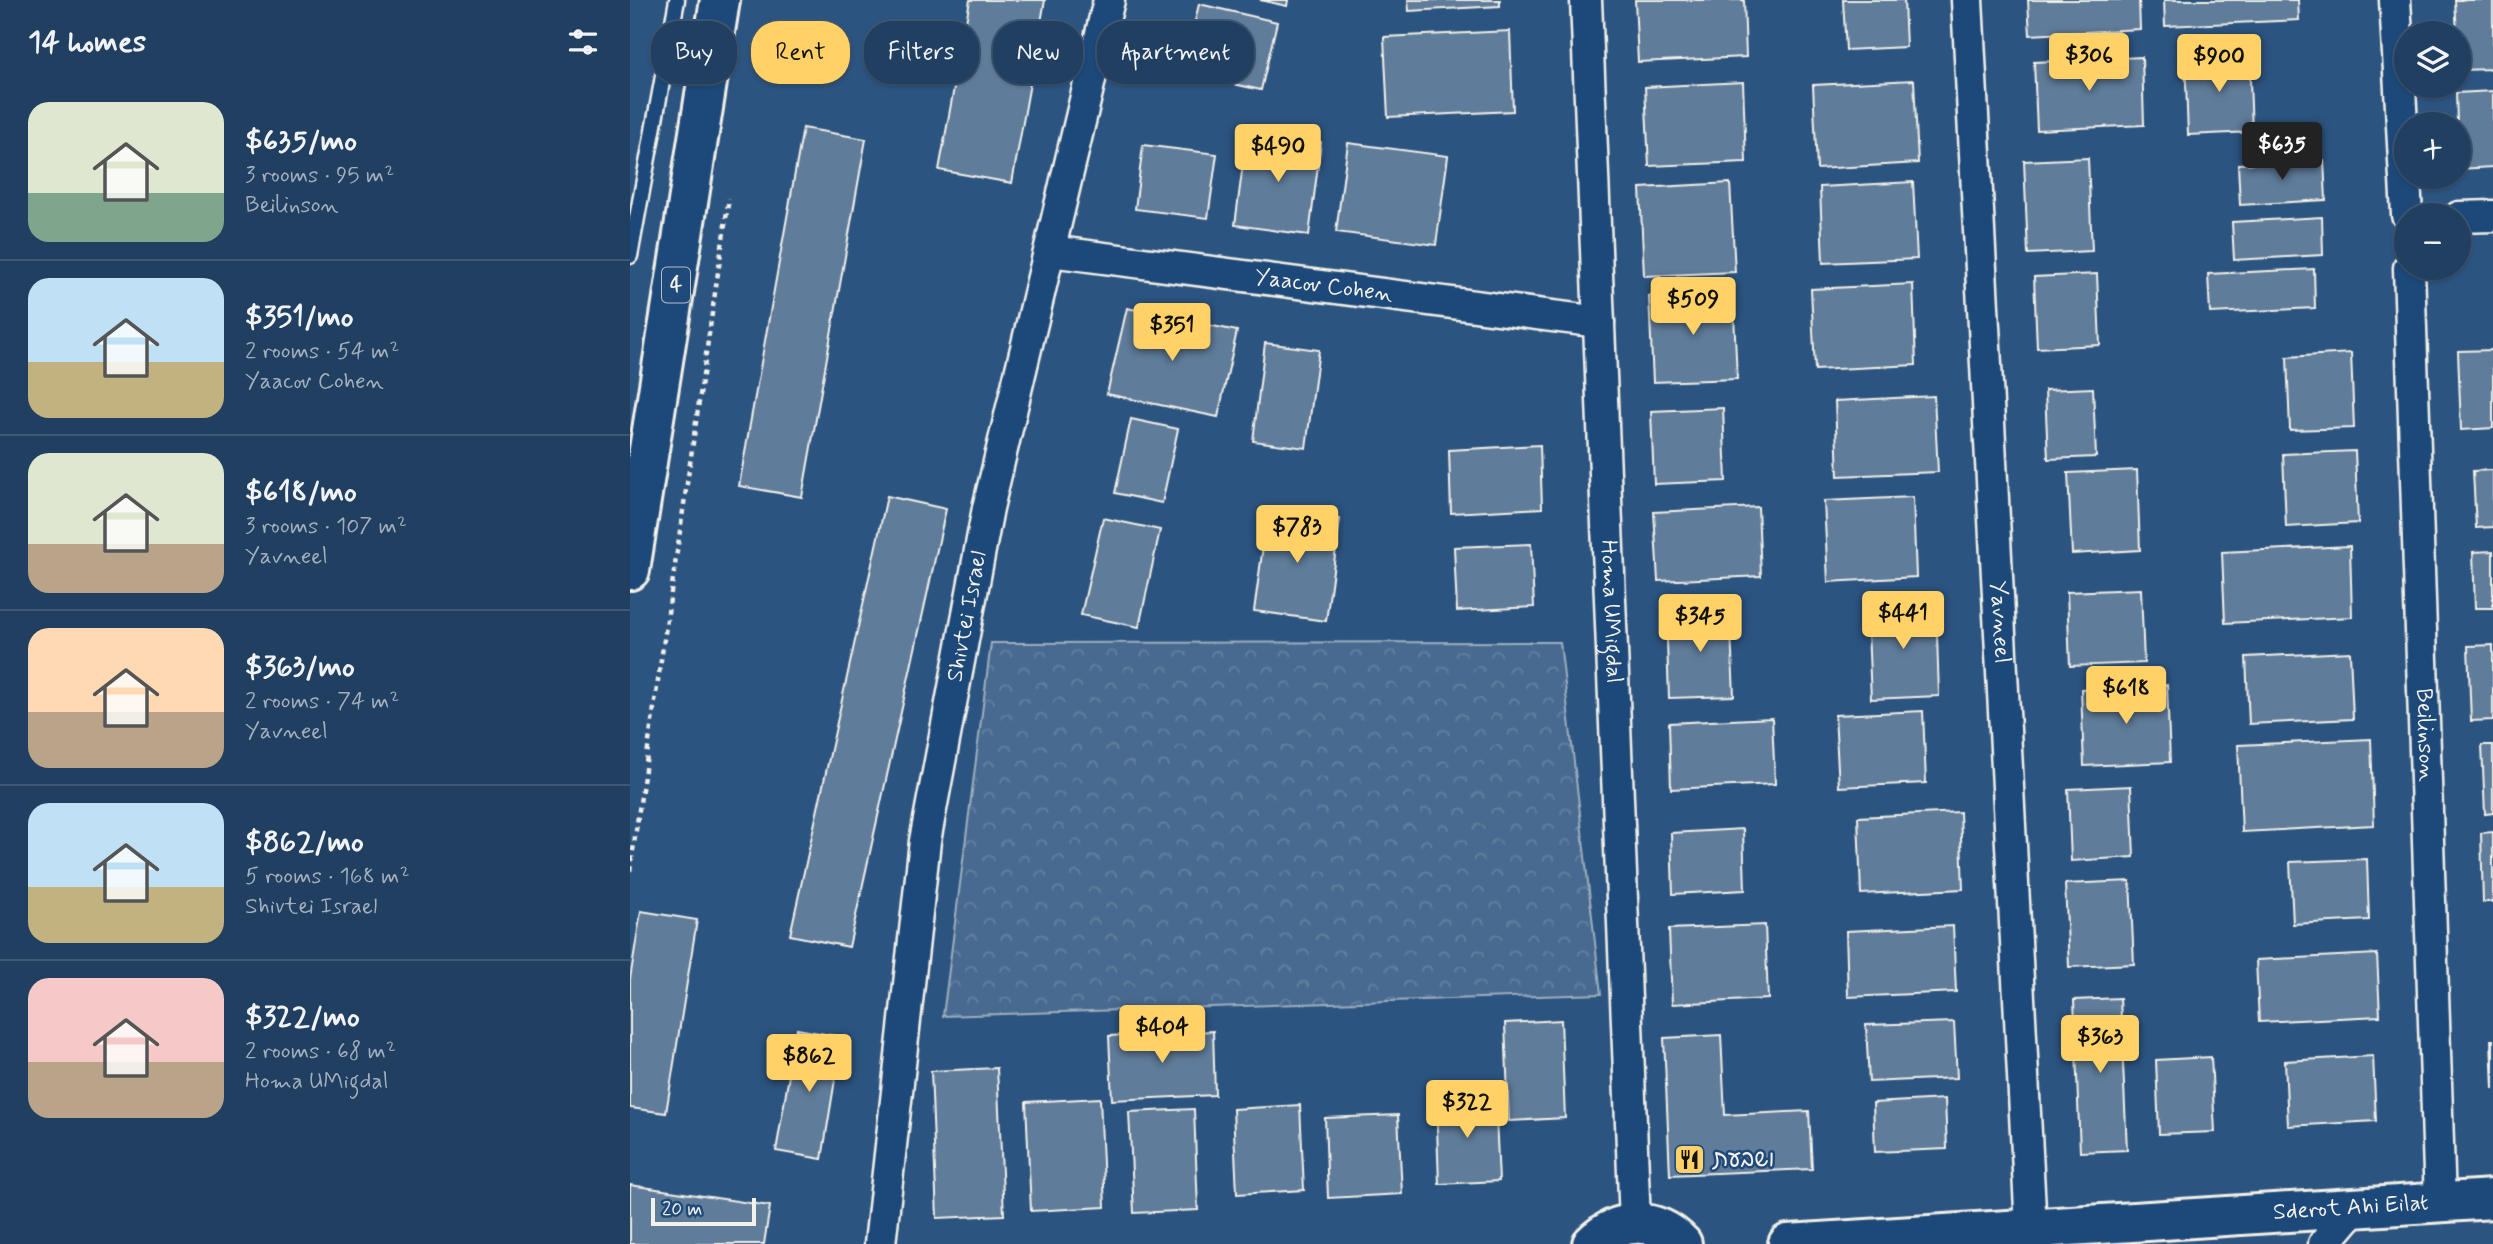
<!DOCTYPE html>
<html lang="en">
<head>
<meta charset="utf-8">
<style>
	:root { --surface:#213f61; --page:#294667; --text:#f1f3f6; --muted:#a2afbd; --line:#3e5876; --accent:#ffd166 }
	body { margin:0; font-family:Mynerve,"Playpen Sans Hebrew",sans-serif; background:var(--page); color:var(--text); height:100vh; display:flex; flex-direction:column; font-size:26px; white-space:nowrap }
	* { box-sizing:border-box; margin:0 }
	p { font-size:23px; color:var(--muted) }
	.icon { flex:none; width:38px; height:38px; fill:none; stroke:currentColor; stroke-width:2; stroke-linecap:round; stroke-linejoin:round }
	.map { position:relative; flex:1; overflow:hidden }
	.panel { display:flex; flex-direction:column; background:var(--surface); width:630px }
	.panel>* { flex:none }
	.top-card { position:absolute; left:21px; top:21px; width:665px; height:63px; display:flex; gap:14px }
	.tools { position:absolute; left:1764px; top:21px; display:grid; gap:14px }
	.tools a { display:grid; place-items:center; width:77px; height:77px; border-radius:50%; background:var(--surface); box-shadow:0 2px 5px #0004,0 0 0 2px var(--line); font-size:35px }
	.scale { position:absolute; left:21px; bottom:18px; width:105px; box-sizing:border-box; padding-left:7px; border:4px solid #f4f1e8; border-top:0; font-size:19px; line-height:24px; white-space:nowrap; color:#f4f1e8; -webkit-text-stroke:5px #1f4a7a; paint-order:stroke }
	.price { position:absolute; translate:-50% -60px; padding:0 16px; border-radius:7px; background:var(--accent); color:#111; font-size:23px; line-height:46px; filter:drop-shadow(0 2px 4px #0008) }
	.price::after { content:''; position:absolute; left:50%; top:42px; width:21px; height:16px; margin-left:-10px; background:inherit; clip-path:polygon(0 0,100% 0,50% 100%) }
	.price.selected { background:#222; color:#fff }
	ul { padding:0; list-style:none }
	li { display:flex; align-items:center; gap:21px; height:175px; padding:0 28px }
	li+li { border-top:2px solid var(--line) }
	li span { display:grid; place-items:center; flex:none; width:196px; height:140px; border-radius:21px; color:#555 }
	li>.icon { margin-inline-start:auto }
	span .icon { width:84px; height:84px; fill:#fffc; stroke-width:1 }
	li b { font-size:30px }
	h2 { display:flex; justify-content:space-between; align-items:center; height:84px; padding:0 28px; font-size:30px }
	.pill { padding:0 24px; border-radius:28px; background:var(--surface); box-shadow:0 2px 5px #0004,0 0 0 2px var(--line); font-size:24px; line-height:63px }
	.pill.selected { background:var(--accent); color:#111 }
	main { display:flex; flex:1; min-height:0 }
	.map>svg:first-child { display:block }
</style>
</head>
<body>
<main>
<section class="panel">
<h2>14 homes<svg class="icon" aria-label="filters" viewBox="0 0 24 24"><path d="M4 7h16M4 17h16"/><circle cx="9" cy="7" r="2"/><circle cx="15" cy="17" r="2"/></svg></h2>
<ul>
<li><span style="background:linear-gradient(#dfe7d0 65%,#7fa58c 0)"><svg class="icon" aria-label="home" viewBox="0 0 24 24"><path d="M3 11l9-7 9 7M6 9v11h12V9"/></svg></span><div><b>$635/mo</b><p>3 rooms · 95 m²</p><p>Beilinson</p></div></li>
<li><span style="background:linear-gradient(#bfe0f5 60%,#c2b280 0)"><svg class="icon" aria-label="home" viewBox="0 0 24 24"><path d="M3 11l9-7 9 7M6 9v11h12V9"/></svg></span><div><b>$351/mo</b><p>2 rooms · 54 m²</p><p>Yaacov Cohen</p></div></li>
<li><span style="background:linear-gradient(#dfe7d0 65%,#b9a48a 0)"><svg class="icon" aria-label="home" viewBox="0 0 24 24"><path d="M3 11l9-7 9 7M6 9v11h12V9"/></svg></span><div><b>$618/mo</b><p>3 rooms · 107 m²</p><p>Yavneel</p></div></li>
<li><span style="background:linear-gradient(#ffd9b3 60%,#b9a48a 0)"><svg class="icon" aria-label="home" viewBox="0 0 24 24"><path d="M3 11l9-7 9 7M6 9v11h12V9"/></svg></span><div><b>$363/mo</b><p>2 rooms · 74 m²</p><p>Yavneel</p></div></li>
<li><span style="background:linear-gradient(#bfe0f5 60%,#c2b280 0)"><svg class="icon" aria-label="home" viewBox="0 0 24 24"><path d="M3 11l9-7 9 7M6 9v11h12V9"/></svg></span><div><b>$862/mo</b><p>5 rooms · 168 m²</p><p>Shivtei Israel</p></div></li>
<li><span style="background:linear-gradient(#f6c9c9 60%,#b9a48a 0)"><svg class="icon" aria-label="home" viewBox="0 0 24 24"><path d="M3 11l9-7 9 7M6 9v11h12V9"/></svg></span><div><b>$322/mo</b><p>2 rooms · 68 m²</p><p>Homa UMigdal</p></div></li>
</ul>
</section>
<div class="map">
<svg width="1863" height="1244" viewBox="0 0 1863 1244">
	<defs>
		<pattern id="forest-crowns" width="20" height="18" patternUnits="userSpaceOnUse" patternTransform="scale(1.75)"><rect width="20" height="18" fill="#496b90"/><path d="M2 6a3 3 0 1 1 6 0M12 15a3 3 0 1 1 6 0" fill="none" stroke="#6481a0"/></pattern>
	</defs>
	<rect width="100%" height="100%" fill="#2c5481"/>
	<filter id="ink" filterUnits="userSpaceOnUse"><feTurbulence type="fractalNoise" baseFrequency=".0143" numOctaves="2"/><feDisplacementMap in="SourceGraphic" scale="14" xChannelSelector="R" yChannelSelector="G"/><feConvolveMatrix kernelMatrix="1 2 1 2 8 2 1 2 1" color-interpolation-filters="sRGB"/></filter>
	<g filter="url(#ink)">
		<path fill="url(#forest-crowns)" stroke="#9eaebc" stroke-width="2" d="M930,642L971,994L313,1016L361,643Z"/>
		<path fill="#5e7b9a" stroke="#f4f1e8" stroke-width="2" d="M340,0H415L382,183L309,170Z
			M630,0H658L657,6Z
			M778,0H870V6L779,11Z
			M1005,0H1114L1116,57L1008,62Z
			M1213,0H1274L1276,47L1216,50Z
			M1398,0H1509L1510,29L1400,35Z
			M1534,0H1668L1669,20L1535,26Z
			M1825,0H1863V69L1829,70V33H1827Z
			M569,4L647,22L631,90L553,73Z
			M880,31L883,111L758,117L754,37Z
			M1619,53L1622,132L1558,135L1555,57Z
			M1512,57L1514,125L1407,130L1404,62Z
			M1284,80L1288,163L1187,169L1183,85Z
			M1113,82L1116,162L1019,166L1015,87Z
			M1863,91V167L1829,169V124H1827L1826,93Z
			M173,128L236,139L172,497L109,486Z
			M617,133L691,142L679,235L605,225Z
			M718,143L818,156L806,245L706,232Z
			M513,145L587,154L578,218L505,209Z
			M1458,158L1462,251L1398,254L1394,161Z
			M1694,160L1696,200L1610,205L1608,164Z
			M1283,182L1287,259L1193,263L1190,187Z
			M1100,183L1105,272L1014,276L1010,188Z
			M1692,217L1693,255L1604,260L1602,222Z
			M1684,269L1685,308L1580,313L1578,274Z
			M1467,274L1470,345L1407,348L1404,277Z
			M1283,284L1286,365L1185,370L1181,289Z
			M1103,292L1107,379L1023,382L1019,296Z
			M497,308L607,331L588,417L477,394Z
			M635,343L689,350L676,448L623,441Z
			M1863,350V428L1831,430L1828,351Z
			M1721,353L1724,428L1660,430L1657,357Z
			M1463,388L1466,457L1418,459L1415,390Z
			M1304,396L1308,472L1208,476L1205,401Z
			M1093,408L1096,481L1024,484L1021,411Z
			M501,419L548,429L532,503L485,493Z
			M910,445L912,508L821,513L819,450Z
			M1725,451L1728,523L1656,527L1653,454Z
			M1507,470L1510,550L1442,554L1438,473Z
			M1863,470V527L1846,528L1843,471Z
			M257,496L316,509L219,947L160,935Z
			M1283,497L1286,577L1198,582L1194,501Z
			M1128,507L1131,576L1028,581L1024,512Z
			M638,510L710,519L696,621L624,611Z
			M473,518L530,530L509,627L451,615Z
			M901,544L904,607L827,611L824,547Z
			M1720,546L1722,617L1595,623L1592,552Z
			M1863,551V608H1845L1843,552Z
			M1511,589L1514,663L1440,666L1437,592Z
			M1306,604L1309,696L1241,699L1237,607Z
			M1100,610L1104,696L1039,698L1036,613Z
			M1863,645V720L1841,721L1838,646Z
			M1720,652L1723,719L1619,724L1616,657Z
			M1537,685L1540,762L1454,766L1451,689Z
			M1293,711L1296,783L1209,787L1205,715Z
			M1142,718L1145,784L1041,789L1039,723Z
			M1741,739L1744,825L1612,832L1608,745Z
			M1852,745H1863V813L1855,814Z
			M1501,786L1504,857L1441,861L1438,789Z
			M1330,812L1333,889L1231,894L1228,817Z
			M1113,829L1115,890L1043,894L1041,833Z
			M1863,832V902H1853L1851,833Z
			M1737,859L1739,920L1663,924L1660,862Z
			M1500,881L1504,964L1439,967L1435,884Z
			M11,911L67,920L36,1113L0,1108V979Z
			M1135,925L1138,999L1042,1004L1039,929Z
			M1323,926L1326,992L1218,997L1216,931Z
			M1747,954L1750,1016L1629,1022L1626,960Z
			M1490,998L1497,1150L1450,1152L1444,1000Z
			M931,1020L935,1118L879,1121L875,1023Z
			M1324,1022L1327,1078L1239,1082L1236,1025Z
			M167,1029L212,1037L192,1159L146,1151Z
			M583,1031L585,1095L482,1100L479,1036Z
			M1091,1035L1095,1115L1179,1111L1182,1169L1040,1175L1034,1038Z
			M1861,1040H1863V1089Z
			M1743,1056L1746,1121L1658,1126L1655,1061Z
			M1581,1057L1585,1132L1529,1134L1526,1060Z
			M367,1068L374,1215L307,1218L301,1071Z
			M865,1096L869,1181L809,1184L806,1099Z
			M470,1098L475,1207L401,1211L396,1102Z
			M1315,1099L1317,1149L1245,1152L1243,1103Z
			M670,1105L674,1190L607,1194L603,1109Z
			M564,1109L568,1210L504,1213L499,1112Z
			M768,1115L772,1194L698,1198L695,1118Z
			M0,1185L140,1206L134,1244H0Z"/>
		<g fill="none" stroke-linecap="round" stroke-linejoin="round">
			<defs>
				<path id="lane" d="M0,256L47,0"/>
				<g id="street">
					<path id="s1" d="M956,0L1005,1223"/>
					<path id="s2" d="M1337,0L1401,1229L1408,1244"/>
					<path d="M1765,0L1777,215"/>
					<path d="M1829,217L1863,216"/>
					<path id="s3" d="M420,251L969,322"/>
					<path id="s4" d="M1779,268L1810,1203"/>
					<path id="s5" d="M250,1244L295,841L358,508L479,0"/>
					<path d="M1694,1244L1724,1209"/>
				</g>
				<g id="secondary">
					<path d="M962,1244C988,1218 1027,1216 1052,1244"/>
					<path id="s6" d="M1158,1244L1863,1199"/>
				</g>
				<path id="highway" d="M0,570L90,0"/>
			</defs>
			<use href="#lane" stroke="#f4f1e8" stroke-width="19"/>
			<use href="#street" stroke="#f4f1e8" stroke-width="35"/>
			<use href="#secondary" stroke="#f4f1e8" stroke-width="44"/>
			<use href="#highway" stroke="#f4f1e8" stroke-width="44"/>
			<path stroke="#f4f1e8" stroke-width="4.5" stroke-dasharray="5 5" stroke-linecap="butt" d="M0,871L99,198"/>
			<use href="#lane" stroke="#1f4a7a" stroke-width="14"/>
			<use href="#street" stroke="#1f4a7a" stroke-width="30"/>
			<use href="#secondary" stroke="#1f4a7a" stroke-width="38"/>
			<use href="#highway" stroke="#1f4a7a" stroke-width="38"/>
		</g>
	</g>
	<defs>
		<symbol id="restaurant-square" viewBox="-11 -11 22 22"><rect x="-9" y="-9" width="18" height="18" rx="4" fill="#ffd166" stroke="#1f4a7a"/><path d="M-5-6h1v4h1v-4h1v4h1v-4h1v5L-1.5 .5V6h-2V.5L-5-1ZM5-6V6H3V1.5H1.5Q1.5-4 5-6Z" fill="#111"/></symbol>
	</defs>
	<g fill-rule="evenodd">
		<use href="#restaurant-square" x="1042" y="1142" width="35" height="35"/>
	</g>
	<g text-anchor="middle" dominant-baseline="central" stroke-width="5" stroke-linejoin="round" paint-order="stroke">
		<rect fill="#1f4a7a" stroke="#b4bfc7" stroke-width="2" x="32" y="267.5" width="28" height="35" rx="5"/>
		<g font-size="21" font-weight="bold" fill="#f4f1e8">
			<text x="46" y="285">4</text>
		</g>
		<g font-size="23" fill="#f4f1e8" stroke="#1f4a7a">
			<text stroke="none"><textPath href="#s3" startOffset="276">Yaacov Cohen</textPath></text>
			<text stroke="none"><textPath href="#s1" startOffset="612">Homa UMigdal</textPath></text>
			<text stroke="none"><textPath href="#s5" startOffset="634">Shivtei Israel</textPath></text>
			<text stroke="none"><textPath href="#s2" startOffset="623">Yavneel</textPath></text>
			<text stroke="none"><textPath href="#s4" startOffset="467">Beilinson</textPath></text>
			<text stroke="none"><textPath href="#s6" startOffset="564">Sderot Ahi Eilat</textPath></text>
		</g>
		<g font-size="23" fill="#f4f1e8" stroke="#1f4a7a" text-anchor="start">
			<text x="1083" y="1160">ושבעת</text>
		</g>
	</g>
</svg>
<div class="tools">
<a><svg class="icon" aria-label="layers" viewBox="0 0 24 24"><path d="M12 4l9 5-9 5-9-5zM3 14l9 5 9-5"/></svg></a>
<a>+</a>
<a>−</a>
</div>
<div class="scale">20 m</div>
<b class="price" style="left:1459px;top:93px">$306</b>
<b class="price" style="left:1589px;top:94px">$900</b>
<b class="price selected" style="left:1652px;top:182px">$635</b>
<b class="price" style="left:648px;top:184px">$490</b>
<b class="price" style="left:1063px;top:337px">$509</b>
<b class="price" style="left:542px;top:363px">$351</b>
<b class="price" style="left:667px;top:565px">$783</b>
<b class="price" style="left:1273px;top:651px">$441</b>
<b class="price" style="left:1070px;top:654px">$345</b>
<b class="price" style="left:1496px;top:726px">$618</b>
<b class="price" style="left:532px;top:1065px">$404</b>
<b class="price" style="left:1470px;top:1075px">$363</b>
<b class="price" style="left:179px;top:1094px">$862</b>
<b class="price" style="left:837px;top:1140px">$322</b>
<div class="top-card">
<a class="pill">Buy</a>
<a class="pill selected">Rent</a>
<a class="pill">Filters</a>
<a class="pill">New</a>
<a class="pill">Apartment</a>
</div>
</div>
</main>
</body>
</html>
